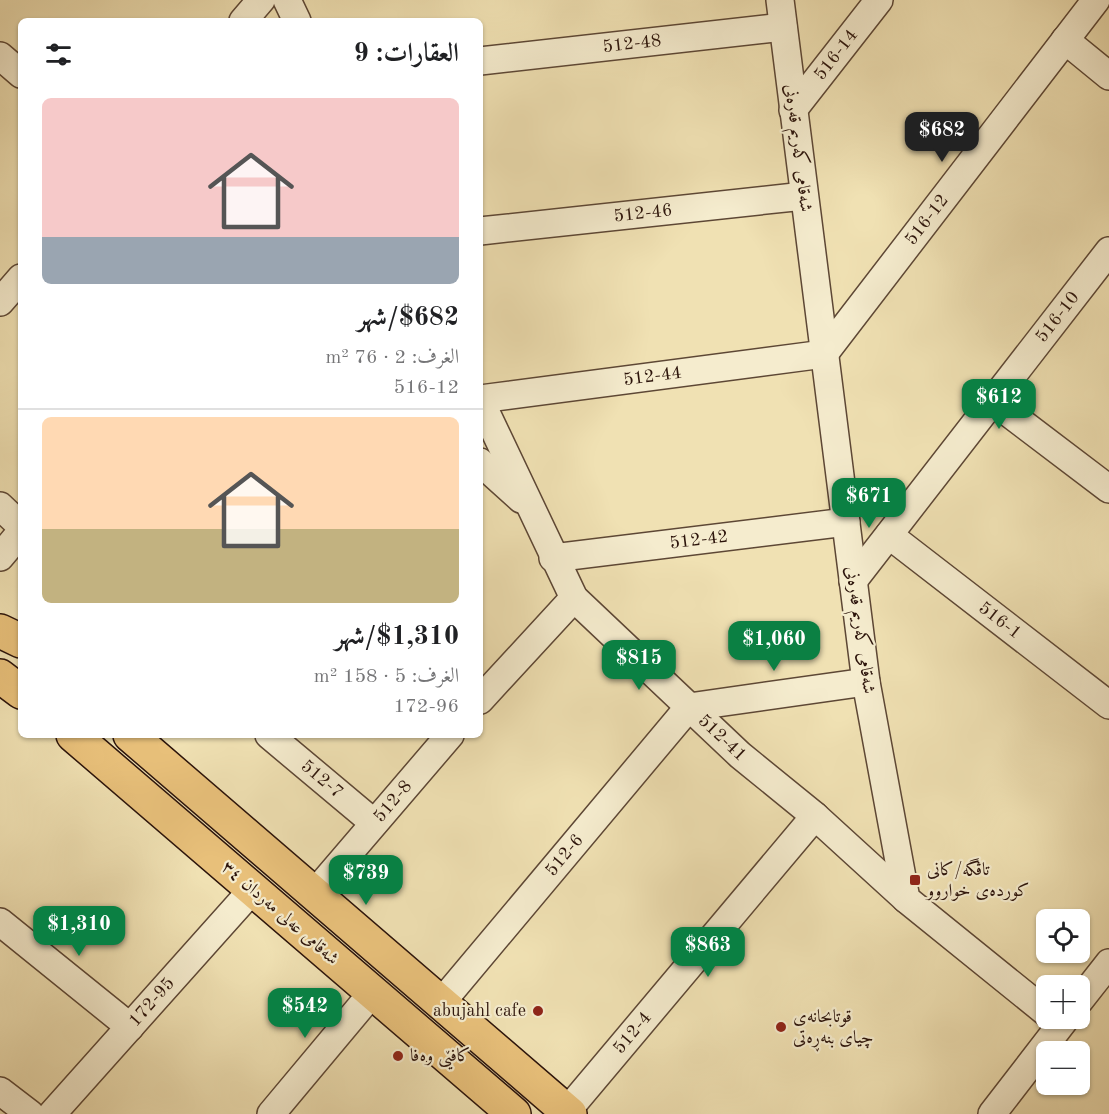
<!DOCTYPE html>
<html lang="ar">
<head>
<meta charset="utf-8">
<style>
	:root { --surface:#fff; --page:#f2f2f2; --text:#202124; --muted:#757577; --line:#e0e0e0; --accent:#0b8043 }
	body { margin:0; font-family:"Old Standard TT",Amiri,serif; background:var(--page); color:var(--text); direction:rtl; height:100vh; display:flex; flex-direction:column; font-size:22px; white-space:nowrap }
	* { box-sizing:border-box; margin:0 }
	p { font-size:20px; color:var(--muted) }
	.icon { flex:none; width:33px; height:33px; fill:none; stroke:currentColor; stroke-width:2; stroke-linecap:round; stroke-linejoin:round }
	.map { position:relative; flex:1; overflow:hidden; direction:ltr }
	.drawer { position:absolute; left:18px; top:18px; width:465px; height:720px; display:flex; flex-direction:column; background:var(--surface); border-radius:9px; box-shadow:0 2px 4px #0004; direction:rtl }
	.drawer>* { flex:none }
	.tools { position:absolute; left:1036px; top:909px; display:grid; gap:12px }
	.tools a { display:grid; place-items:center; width:54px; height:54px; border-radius:9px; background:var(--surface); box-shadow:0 2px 4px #0004; font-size:30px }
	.price { position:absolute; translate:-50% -51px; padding:0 14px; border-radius:12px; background:var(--accent); color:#fff; font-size:20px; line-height:39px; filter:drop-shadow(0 2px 3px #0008) }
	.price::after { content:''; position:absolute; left:50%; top:36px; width:18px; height:14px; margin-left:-9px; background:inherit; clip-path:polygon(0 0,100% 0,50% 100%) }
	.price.selected { background:#222; color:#fff }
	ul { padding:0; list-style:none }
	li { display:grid; align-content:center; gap:12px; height:318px; padding:0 24px }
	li+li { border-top:2px solid var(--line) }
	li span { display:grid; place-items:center; height:186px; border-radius:9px; color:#555 }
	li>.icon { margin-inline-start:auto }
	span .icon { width:108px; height:108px; fill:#fffc; stroke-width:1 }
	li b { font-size:26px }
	h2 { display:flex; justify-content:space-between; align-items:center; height:72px; padding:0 24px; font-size:26px }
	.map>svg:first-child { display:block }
</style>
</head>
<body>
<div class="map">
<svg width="1109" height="1114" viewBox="0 0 1109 1114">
	<rect width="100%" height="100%" fill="#f0e1b3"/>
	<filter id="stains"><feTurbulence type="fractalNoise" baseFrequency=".00333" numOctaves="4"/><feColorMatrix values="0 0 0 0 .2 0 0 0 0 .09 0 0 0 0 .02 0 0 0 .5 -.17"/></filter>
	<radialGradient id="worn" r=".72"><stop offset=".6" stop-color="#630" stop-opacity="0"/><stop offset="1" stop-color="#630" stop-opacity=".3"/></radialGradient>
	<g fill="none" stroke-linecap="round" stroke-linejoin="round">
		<defs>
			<g id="minor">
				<path d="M287,0L297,21"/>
				<path d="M780,0L866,682L906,899L1047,1013"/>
				<path d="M243,21L261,0"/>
				<path d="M1065,40L1109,76"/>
				<path d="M0,56L21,74"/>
				<path id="s1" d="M480,61L783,27"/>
				<path id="s2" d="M793,110L879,0"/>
				<path id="s3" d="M480,231L804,196"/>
				<path d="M0,302L21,278"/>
				<path id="s4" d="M480,399L824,354L1096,0"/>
				<path id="s5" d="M480,400L574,598L740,755L815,816L906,899"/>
				<path d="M993,401L1109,489"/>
				<path d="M480,462L521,499"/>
				<path d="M0,506L21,526"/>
				<path id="s6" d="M889,535L1109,705"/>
				<path d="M0,557L21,532"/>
				<path id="s7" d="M553,558L846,522"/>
				<path id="s8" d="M853,581L1109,251"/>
				<path d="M480,700L574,598"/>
				<path id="s9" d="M269,735L374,823"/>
				<path id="s10" d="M313,895L450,735"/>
				<path d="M0,922L130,1027"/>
				<path d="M1080,1000L1109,963"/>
				<path id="s11" d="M440,1004L689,707L866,682"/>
				<path d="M0,1091L30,1114"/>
				<path id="s12" d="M567,1111L815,816"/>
				<path id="s13" d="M52,1114L253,889"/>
				<path d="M271,1114L373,992"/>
				<path d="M992,1114L1066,1018"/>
			</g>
			<path id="major" d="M0,631L21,641
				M0,676L21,692
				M73,735L514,1114
				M130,735L570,1114"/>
		</defs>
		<use href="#minor" stroke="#5d4735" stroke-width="30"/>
		<use href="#major" stroke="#2c140b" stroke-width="36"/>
		<use href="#minor" stroke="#f5ecce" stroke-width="27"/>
		<use href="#major" stroke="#e8c07a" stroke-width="33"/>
	</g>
	<g fill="#8f2418" stroke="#f5ecce" stroke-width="2">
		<rect x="909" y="874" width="12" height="12" rx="3"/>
		<circle cx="538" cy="1011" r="6"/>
		<circle cx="781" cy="1027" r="6"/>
		<circle cx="398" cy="1056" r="6"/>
	</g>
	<g text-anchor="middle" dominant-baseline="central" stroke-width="4.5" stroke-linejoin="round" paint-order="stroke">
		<g font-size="18" fill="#2c140b" stroke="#f5ecce">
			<text stroke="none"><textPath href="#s1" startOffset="153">512-48</textPath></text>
			<text stroke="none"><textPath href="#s2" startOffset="70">516-14</textPath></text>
			<text transform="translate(798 148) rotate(83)">شەقامی کەریم قەرەنی</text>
			<text stroke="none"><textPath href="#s3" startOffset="164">512-46</textPath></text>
			<text stroke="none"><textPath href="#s4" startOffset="516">516-12</textPath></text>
			<text stroke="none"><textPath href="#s8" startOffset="334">516-10</textPath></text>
			<text stroke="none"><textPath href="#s4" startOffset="174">512-44</textPath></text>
			<text stroke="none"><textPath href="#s7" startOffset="147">512-42</textPath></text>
			<text stroke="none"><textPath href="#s6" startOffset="140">516-1</textPath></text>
			<text transform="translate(860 630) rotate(82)">شەقامی کەریم قەرەنی</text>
			<text stroke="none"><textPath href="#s5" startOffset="423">512-41</textPath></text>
			<text stroke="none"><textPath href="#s9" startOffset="69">512-7</textPath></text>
			<text stroke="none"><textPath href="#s10" startOffset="123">512-8</textPath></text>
			<text stroke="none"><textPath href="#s11" startOffset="194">512-6</textPath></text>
			<text transform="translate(280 913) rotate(41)">شەقامی عەلی مەردان ٣٤</text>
			<text stroke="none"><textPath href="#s13" startOffset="150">172-95</textPath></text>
			<text stroke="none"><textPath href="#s12" startOffset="102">512-4</textPath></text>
		</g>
		<g font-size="18" fill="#2c140b" stroke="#f5ecce" text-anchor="start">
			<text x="927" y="870">تاڤگە/کانی<tspan x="927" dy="21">کوردەی خواروو</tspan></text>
			<text x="526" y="1011" text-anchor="end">abujahl cafe</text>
			<text x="793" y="1017">قوتابحانەی<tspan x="793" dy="21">چیای بنەڕەتی</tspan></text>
			<text x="410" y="1056">کافێی وەفا</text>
		</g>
	</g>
	<rect width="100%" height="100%" filter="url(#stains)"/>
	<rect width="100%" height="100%" fill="url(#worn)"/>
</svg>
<div class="tools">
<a><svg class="icon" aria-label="locate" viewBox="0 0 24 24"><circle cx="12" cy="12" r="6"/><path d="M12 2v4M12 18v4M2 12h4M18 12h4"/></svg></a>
<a>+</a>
<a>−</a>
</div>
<b class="price selected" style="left:942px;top:163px">$682</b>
<b class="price" style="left:999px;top:430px">$612</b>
<b class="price" style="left:869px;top:529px">$671</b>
<b class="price" style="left:774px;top:672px">$1,060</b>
<b class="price" style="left:639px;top:691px">$815</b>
<b class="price" style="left:366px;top:906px">$739</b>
<b class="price" style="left:79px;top:957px">$1,310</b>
<b class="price" style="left:708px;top:978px">$863</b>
<b class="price" style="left:305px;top:1039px">$542</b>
<section class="drawer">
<h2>العقارات: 9<svg class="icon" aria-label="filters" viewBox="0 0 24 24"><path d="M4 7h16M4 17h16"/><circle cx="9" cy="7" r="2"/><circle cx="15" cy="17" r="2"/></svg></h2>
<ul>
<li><span style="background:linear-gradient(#f6c9c9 75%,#9aa5b1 0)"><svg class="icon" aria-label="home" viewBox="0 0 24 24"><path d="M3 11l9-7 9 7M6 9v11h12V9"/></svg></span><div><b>$682/شهر</b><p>الغرف: 2 · 76 m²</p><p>516-12</p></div></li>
<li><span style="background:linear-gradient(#ffd9b3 60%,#c2b280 0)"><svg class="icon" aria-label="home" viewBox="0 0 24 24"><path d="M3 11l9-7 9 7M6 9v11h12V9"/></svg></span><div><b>$1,310/شهر</b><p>الغرف: 5 · 158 m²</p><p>172-96</p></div></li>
</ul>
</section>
</div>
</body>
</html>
